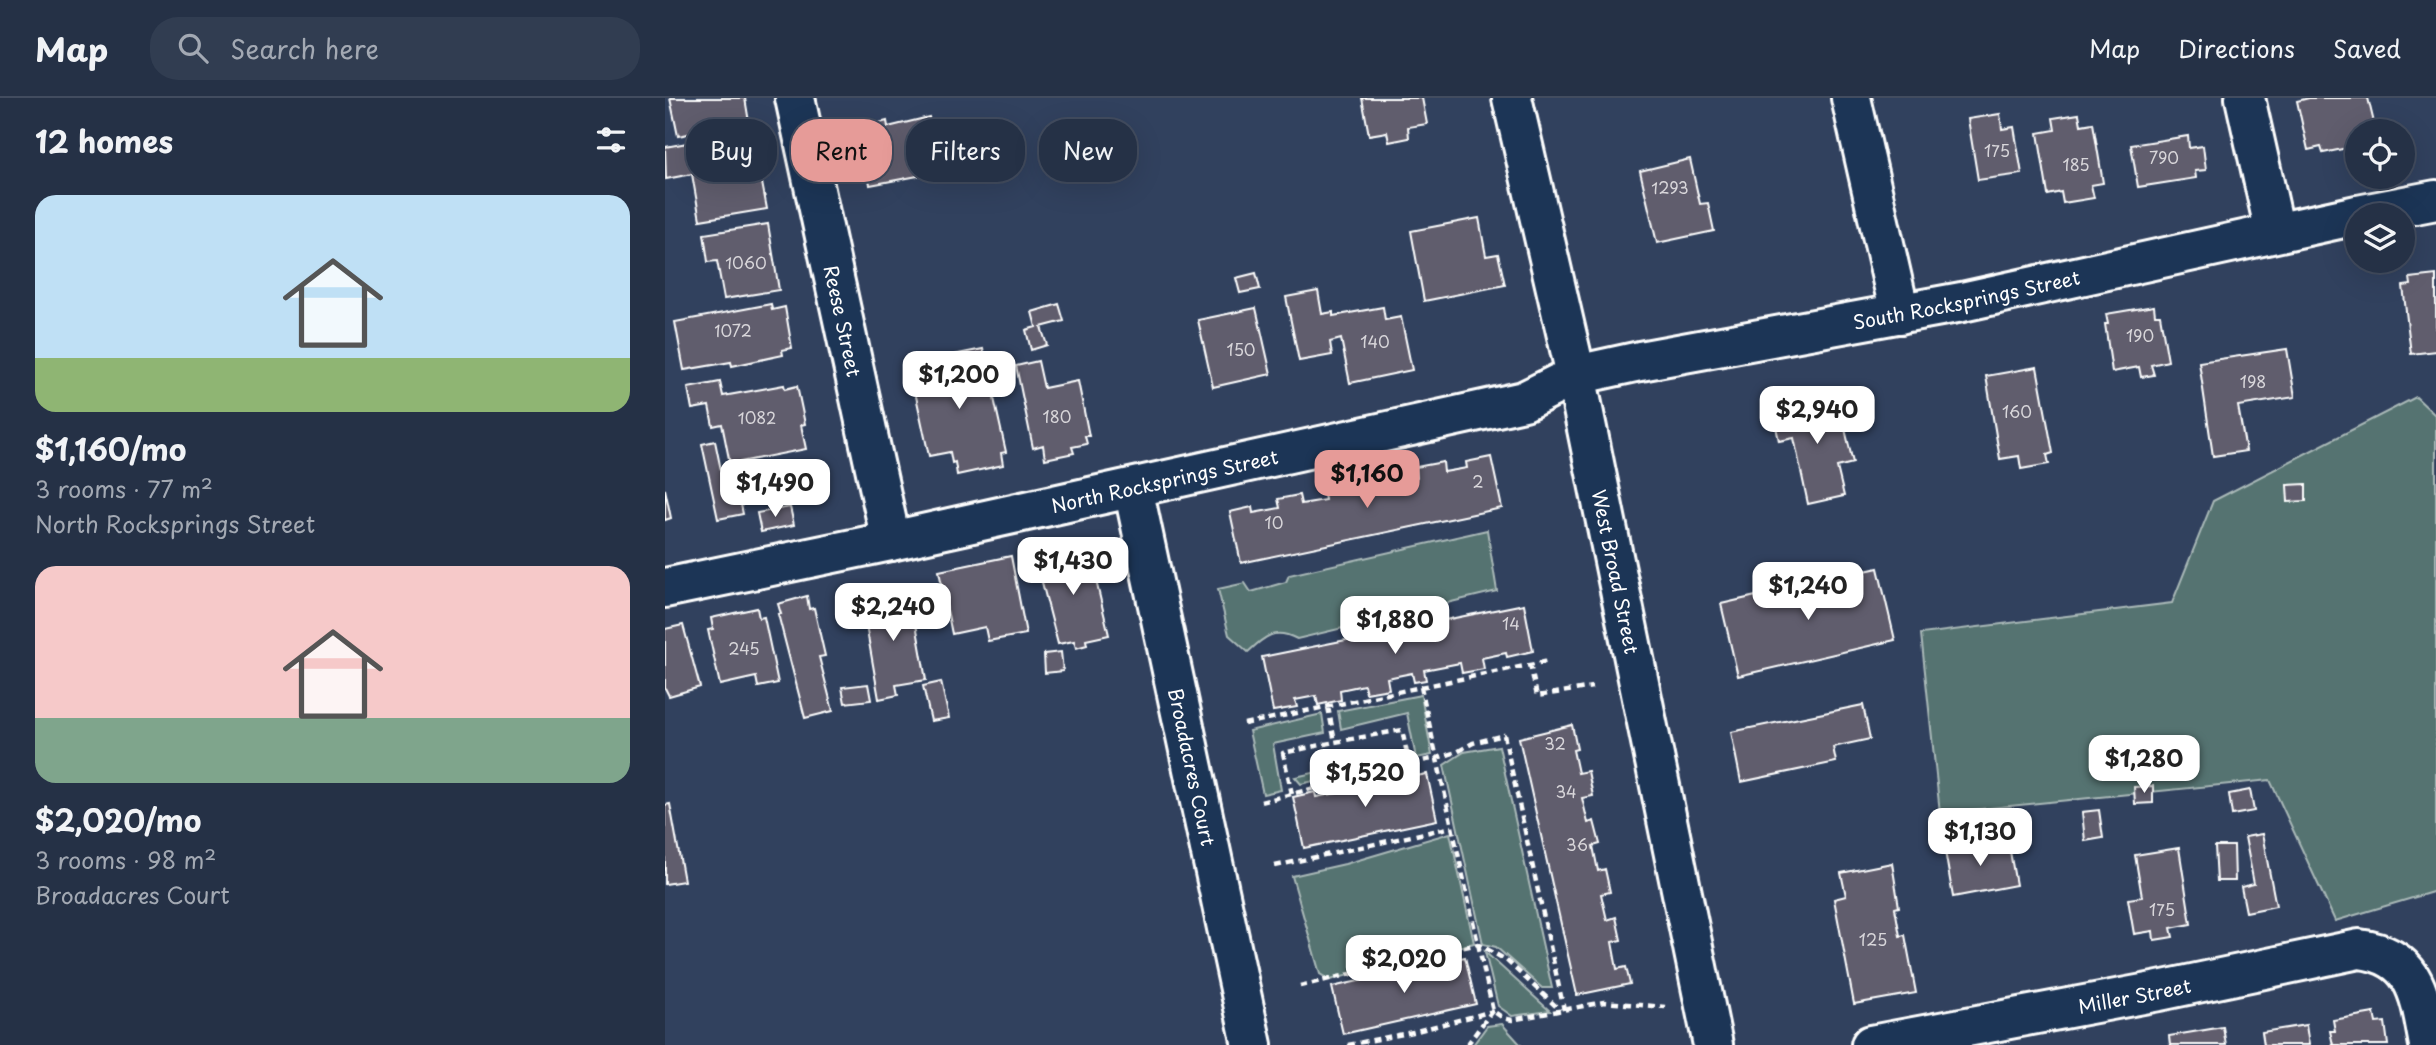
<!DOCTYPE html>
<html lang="en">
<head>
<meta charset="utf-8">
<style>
	:root { --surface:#253146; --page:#313d51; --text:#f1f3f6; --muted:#a3a9b3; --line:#424c5f; --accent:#e69b98 }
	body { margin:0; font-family:"Playpen Sans",sans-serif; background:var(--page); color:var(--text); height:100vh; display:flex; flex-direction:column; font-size:26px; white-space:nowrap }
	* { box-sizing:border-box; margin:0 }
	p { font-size:23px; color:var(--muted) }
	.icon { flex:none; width:38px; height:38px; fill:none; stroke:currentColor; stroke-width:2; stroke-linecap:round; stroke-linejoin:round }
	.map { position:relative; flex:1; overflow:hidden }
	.details { display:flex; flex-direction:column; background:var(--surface); width:665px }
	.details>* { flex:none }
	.guide { position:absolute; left:21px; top:21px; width:665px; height:63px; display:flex; gap:14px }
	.tools { position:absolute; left:1680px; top:21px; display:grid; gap:14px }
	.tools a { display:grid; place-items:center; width:70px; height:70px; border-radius:50%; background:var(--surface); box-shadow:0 7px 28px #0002,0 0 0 2px var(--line); font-size:35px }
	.price { position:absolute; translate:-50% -60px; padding:0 16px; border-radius:14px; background:#fff; color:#222; font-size:23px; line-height:46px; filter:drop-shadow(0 2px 4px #0008) }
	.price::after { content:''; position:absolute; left:50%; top:42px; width:21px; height:16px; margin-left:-10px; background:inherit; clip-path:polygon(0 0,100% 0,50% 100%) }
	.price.current { background:var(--accent); color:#111 }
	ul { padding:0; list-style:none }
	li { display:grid; align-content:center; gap:14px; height:371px; padding:0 35px }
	li span { display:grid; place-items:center; height:217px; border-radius:21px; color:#555 }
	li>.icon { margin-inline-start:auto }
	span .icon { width:126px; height:126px; fill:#fffc; stroke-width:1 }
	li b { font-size:30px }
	h2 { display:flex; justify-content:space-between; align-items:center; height:84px; padding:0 35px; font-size:30px }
	.pill { padding:0 24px; border-radius:28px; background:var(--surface); box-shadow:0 7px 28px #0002,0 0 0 2px var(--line); font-size:24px; line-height:63px }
	.pill.current { background:var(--accent); color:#111 }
	header { display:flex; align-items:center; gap:42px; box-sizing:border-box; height:98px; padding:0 35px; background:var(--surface); border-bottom:2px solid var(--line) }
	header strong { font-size:33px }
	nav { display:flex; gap:38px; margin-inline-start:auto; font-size:24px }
	.search { width:490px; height:63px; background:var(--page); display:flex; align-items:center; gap:18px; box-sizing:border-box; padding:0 24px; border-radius:28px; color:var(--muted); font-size:26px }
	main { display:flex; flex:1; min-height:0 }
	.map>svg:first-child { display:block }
</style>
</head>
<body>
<header>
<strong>Map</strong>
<div class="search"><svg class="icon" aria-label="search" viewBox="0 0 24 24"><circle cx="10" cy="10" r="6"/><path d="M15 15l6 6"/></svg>Search here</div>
<nav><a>Map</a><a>Directions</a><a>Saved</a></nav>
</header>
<main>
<section class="details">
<h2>12 homes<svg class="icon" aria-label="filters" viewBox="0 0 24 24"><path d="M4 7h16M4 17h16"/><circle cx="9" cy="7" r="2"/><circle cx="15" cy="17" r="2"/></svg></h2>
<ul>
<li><span style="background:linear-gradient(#bfe0f5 75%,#8fb573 0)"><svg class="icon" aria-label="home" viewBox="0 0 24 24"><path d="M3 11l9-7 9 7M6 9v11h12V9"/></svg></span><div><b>$1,160/mo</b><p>3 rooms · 77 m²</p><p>North Rocksprings Street</p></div></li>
<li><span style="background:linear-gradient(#f6c9c9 70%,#7fa58c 0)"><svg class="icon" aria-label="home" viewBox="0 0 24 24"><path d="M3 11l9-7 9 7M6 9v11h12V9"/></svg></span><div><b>$2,020/mo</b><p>3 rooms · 98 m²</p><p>Broadacres Court</p></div></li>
</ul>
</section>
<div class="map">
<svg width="1771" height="947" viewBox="0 0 1771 947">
	<rect width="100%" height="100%" fill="#31415e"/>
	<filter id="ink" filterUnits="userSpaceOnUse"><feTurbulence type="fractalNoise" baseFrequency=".0143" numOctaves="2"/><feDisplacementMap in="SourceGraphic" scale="14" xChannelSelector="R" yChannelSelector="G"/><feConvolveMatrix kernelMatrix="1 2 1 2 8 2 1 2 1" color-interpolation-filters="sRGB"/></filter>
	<g filter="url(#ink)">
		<path fill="#557371" stroke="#aab9b8" stroke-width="2" d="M1751,299L1771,318V793L1670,823L1605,682L1275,715L1256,536L1507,505L1548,403Z
			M822,432L832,493L632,541C609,529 599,539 583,554L564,537L553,491L580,485L586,494L621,484L624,477Z
			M756,597L767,657L751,660L742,615L676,631L673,613Z
			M657,616L660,635L608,646L616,692L598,696L584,633Z
			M834,648L887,890H877L831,849L818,846L779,667L799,654Z
			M682,655L686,668L732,658L728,664L636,686L630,679L666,671L665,659Z
			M785,735L809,845L665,882L655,876L627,778L680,766Z
			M820,854L885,913L847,918L833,908Z
			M837,926L856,947H808L822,928Z"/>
		<path fill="#615d6d" stroke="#fff" stroke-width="2" d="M5,0H80L84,24L13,38Z
			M697,0H757L762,26L743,29L744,40L724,44L722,34L704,37Z
			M1644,0H1703L1711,33H1692V48L1658,55L1656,49L1643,52L1632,3Z
			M1335,16L1337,31L1349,29L1357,76L1313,82L1303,21Z
			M1414,16L1416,27L1428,25L1438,85L1426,87L1429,100L1398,105L1396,94L1383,97L1373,35L1390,32L1388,20Z
			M264,19L274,74L205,87L204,80L195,82L186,42L198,39L195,30L222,23L223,29Z
			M1523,38L1524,50L1538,48L1541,72L1530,73L1531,80L1473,89L1466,47Z
			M80,43L82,54H89L91,70L94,69L102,111L35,122L27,76L1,81L0,49L28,44L30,52Z
			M1025,61L1035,106L1043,105L1049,133L992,145L975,73Z
			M814,120L821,158L833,156L840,187L759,203L746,133Z
			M103,126L114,192L59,201L52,163L43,164L39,136Z
			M591,175L595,191L575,195L571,180Z
			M1771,177V253L1746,256L1738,188L1746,187L1745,180Z
			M653,193L657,216L668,214V218L718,209L720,222L736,219L747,272L685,285L676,241L665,244L667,257L634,263L621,199Z
			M106,206L107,212L120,209L127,250L117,252L118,257L67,268L66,264L19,272L10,224Z
			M394,206L399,223L376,229L382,247L366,252L361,232L371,229L367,214Z
			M1489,208L1490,217H1495L1503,263L1486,267L1489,277L1476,279L1474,269L1447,274L1440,226H1443L1441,216Z
			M591,210L606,276L548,289L533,222Z
			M318,251L341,354L336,355L338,367L292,377L290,364L287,365L285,354L264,358L244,266Z
			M1622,251L1630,299L1573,308L1581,353L1548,358L1534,264Z
			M373,263L379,290L413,283L424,338H420L422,346L407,349L409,355L380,361L378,347L368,350L351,268Z
			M1372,269L1388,355L1382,357L1384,366L1356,371L1354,358L1335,361L1321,278Z
			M55,284L58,298L119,287L120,291L132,288L140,326L136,327L141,351L65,366L57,326L48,328L44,308L27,311L23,290Z
			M1147,300L1149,306L1173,301L1188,365L1172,369L1179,398L1143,406L1129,340L1114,343L1108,314L1136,308L1135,303Z
			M50,343L57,377L69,374L78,416L53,421L37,346Z
			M826,359L837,410L576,465L565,414L587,409L588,415L615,410L613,401L634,397L636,406L660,402L658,391L682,387L684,396L705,392L703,380L729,375L731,384L752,380L751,369L778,364L779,374L802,370L801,364Z
			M1641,386V403L1623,404L1622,387Z
			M0,391L6,420L0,422Z
			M125,409L129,427L96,434L92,415Z
			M423,449L444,537L421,542L422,547L411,550L409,543L393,546L371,461Z
			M346,458L361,536L323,543L320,529L287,536L274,473Z
			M1213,470L1230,542L1073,578L1056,506Z
			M234,493L236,505L247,503L261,582L231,587L233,597L214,601L198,510L204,509L202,499Z
			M142,498L144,511L149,510L160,558L154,559L168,613L140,620L113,516H116L113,506Z
			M859,506L868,553L842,559L841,555L817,560L819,571L797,575L795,565L759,572L761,582L749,584L747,575L722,580L724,591L701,595L699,587L675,592L676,602L653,607L651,598L630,602L632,609L608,613L597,559Z
			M92,510L94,520L99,519L113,585L93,589L91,579L55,587L43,532L48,531L46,520Z
			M18,527L35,589L4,598L0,590V531Z
			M396,554L398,573L380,575L379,556Z
			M276,584L284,620L266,623L258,588Z
			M203,586L206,602L180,605L177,589Z
			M1198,607L1205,641L1168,649L1171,664L1076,684L1066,634Z
			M907,627L912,651L908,652L913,675L923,673L928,698L917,700L923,725L929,723L935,746L928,748L933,773L940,771L945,794L936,796L942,822L951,819L956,842L947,844L952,871L961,869L965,886L912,897L854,640Z
			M745,671L746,679L762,676L772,722L639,750L628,699L650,694L651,699L673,695L671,686L696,682L698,692L721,687L719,676Z
			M1488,688V705L1470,706L1469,689Z
			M1585,692L1589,713L1567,717L1564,696Z
			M5,706L19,783L0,786V707Z
			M1434,712L1438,740L1420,743L1417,714Z
			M1597,736L1611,808L1581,814L1576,789L1589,786L1580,739Z
			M1343,742L1351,787L1288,799L1280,753Z
			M1550,748H1569L1570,783H1552Z
			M1514,750L1526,826L1506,830L1508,839L1502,840L1489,842L1488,833L1469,836L1463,801L1477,799L1470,757Z
			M1227,765L1234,809L1230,810L1235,838L1240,837L1251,895L1189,906L1169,801L1181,798L1176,775Z
			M800,859L811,906L678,936L667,889Z
			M1709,915L1711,925L1720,924L1723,947H1668L1665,933H1670L1668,922Z
			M1641,927L1644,947H1599L1597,934Z
			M1558,929L1561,947H1505L1504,938Z"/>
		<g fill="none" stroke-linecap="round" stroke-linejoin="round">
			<defs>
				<g id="minor">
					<path id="s1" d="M130,0L226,443"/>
					<path d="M1186,0L1235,216"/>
					<path d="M1580,0L1610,134"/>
					<path d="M1693,117L1771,102"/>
					<path id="s2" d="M468,390L587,947"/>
					<path id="s3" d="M0,490L226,443L859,303L911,277L975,263L1297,204L1692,117"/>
					<path id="s4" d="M1206,947L1494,893L1694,851C1752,858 1755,898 1764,947"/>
				</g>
				<g id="major">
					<path id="s5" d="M847,0L911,277L1048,947"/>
				</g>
			</defs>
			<use href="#minor" stroke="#fff" stroke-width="44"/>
			<use href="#major" stroke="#fff" stroke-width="44"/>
			<path stroke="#fff" stroke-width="4.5" stroke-dasharray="7 5" stroke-linecap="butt" d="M865,566L872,598L927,589
				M756,589L884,563
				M663,609L670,644L737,632L744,665
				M579,626L756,589L828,913L838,920L847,922L939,904L1000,909
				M627,696L618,655L670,644
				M596,704L737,667L772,660L792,654L808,645L839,637L899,912
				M610,768L787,729
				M635,888L813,846L841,862L895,912
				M683,947L748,934L828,913
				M802,947L827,913"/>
			<use href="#minor" stroke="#1d3557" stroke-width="38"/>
			<use href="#major" stroke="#1d3557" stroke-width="38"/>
		</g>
	</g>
	<g text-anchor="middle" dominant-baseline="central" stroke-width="7" stroke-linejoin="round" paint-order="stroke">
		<g font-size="16" fill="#d8d6da">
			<text x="1332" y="52">175</text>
			<text x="1499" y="59">790</text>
			<text x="1411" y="66">185</text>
			<text x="1005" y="89">1293</text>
			<text x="81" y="164">1060</text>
			<text x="68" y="232">1072</text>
			<text x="1475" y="237">190</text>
			<text x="710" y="243">140</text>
			<text x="576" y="251">150</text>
			<text x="1588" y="283">198</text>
			<text x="1352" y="313">160</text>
			<text x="392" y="318">180</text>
			<text x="92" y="319">1082</text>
			<text x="813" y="383">2</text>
			<text x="609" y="424">10</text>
			<text x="846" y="525">14</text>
			<text x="79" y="550">245</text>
			<text x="890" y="645">32</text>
			<text x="901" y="693">34</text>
			<text x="912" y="746">36</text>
			<text x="1497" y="811">175</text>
			<text x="1208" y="841">125</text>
		</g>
		<g font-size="19" fill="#fff" stroke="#1d3557">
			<text stroke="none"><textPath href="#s3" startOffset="1335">South Rocksprings Street</textPath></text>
			<text stroke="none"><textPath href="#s1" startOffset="228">Reese Street</textPath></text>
			<text stroke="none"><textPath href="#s3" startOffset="511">North Rocksprings Street</textPath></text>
			<text stroke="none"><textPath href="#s5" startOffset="485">West Broad Street</textPath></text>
			<text stroke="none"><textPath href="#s2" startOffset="285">Broadacres Court</textPath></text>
			<text stroke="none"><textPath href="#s4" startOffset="268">Miller Street</textPath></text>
		</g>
	</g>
</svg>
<div class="tools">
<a><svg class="icon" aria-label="locate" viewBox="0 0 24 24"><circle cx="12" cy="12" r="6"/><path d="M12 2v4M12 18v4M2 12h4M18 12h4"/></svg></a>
<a><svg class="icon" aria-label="layers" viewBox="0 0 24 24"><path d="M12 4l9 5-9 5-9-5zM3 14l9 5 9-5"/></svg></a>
</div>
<b class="price" style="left:294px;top:313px">$1,200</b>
<b class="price" style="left:1152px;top:348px">$2,940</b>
<b class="price current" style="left:702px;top:412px">$1,160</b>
<b class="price" style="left:110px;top:421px">$1,490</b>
<b class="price" style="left:408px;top:499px">$1,430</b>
<b class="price" style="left:1143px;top:524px">$1,240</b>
<b class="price" style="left:228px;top:545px">$2,240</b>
<b class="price" style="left:730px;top:558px">$1,880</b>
<b class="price" style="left:1479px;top:697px">$1,280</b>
<b class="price" style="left:700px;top:711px">$1,520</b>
<b class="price" style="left:1315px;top:770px">$1,130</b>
<b class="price" style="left:739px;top:897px">$2,020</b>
<div class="guide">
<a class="pill">Buy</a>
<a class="pill current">Rent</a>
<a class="pill">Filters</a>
<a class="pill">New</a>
</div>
</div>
</main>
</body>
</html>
